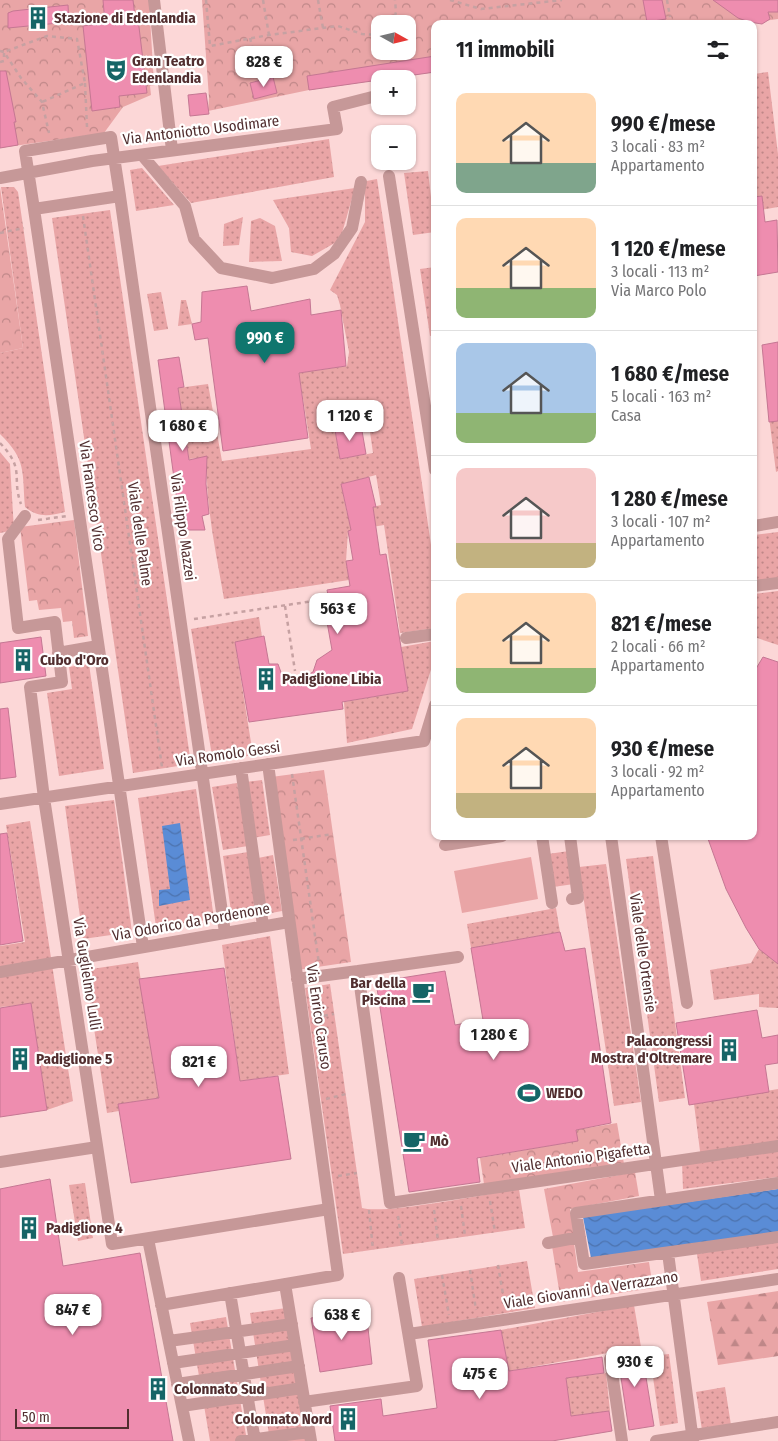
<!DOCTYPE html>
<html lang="it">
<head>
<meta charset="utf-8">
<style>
	:root { --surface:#fff; --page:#f2f2f2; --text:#202124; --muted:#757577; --line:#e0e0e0; --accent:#0f766e }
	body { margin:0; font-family:"Fira Sans Condensed",sans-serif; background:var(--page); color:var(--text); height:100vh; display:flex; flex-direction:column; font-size:19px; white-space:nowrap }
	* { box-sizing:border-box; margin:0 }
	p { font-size:16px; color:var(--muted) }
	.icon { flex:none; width:28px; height:28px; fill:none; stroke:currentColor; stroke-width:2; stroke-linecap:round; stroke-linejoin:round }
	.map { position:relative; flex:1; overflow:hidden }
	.panel { position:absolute; left:431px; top:20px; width:326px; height:820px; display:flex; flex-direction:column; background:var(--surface); border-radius:10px; box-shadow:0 1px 4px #0004 }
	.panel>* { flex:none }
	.needle { width:32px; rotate:98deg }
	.fabs { position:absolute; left:371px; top:15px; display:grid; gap:10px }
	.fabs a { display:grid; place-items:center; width:45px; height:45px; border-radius:10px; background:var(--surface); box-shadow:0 1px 4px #0004; font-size:25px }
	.scale { position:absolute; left:15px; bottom:12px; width:114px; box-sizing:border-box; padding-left:5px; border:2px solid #512e2f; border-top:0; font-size:14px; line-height:18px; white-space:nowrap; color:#512e2f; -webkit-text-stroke:4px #fff; paint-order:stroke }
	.price { position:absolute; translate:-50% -42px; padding:0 11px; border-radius:10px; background:#fff; color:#222; font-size:16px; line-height:32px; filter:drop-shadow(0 1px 2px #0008) }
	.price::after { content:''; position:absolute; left:50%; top:30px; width:15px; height:11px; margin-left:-8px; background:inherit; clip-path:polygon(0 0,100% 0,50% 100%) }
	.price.current { background:var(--accent); color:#fff }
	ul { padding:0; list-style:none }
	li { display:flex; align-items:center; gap:15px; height:125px; padding:0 25px }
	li+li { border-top:1px solid var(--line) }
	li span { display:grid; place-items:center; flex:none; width:140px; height:100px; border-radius:10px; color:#555 }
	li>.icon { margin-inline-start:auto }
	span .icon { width:60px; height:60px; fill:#fffc; stroke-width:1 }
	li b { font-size:21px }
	h2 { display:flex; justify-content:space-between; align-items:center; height:60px; padding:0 25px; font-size:21px }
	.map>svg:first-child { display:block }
</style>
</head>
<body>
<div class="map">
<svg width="778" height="1441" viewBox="0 0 778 1441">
	<defs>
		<pattern id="grass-dots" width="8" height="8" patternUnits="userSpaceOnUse" patternTransform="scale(1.25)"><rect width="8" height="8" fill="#e9a5a6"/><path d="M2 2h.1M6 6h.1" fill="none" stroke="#bf8788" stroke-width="1.8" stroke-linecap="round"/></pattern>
		<pattern id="forest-firs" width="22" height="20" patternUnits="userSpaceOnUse" patternTransform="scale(1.25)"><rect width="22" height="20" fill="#e9a5a6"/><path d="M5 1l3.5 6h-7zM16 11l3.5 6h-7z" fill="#bf8788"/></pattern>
		<pattern id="park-crowns" width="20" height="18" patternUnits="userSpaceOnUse" patternTransform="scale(1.25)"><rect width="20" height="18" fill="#e9a5a6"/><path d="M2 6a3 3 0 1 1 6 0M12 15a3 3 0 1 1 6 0" fill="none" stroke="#bf8788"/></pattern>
		<pattern id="water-waves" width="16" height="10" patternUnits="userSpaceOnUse" patternTransform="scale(1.25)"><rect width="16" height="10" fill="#5a8cd6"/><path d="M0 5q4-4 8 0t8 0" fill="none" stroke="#4d73ae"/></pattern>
	</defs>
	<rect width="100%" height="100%" fill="#fcd7d7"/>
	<path fill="url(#grass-dots)" fill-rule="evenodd" d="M768,72L778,154V207L754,211V74Z
		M329,139L334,177L191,203L158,166Z
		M142,168L174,205L136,211L130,170Z
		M428,171L435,232L413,235L404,173Z
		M377,179L435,572V628L400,633L384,525L348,531L346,561L349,580L224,599C216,552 205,505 207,457L189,459L178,388L208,384L222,461L311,449L299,373L347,366L349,352L340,305L337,295L330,290L365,222V196L361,182ZM369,425L373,453L340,459L335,430ZM376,475L381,505L347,513L341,484Z
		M1,187H14L18,192L65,512C49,516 38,518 25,507C22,472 27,460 0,434V353L23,348Z
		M355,188L340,240L312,256L291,252L289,228L273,200Z
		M110,210L191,764L133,773L52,218Z
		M243,217L239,245L223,246L224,224Z
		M260,218L275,226L282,261L249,262L251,221Z
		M435,267V335L430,336L420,269Z
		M161,292L168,329L154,331L147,294Z
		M181,300H186L192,324L178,326Z
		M778,400V471L776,472L767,401Z
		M0,452L10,464L14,530L0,533Z
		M778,532V578L754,582V535Z
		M778,591V645L754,637V594Z
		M259,617L262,637L235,642L253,755L213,762L191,629Z
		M435,641V657L412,729L347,743L344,702L408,691L401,647Z
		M89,664L104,769L59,776L47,693L72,689L69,667Z
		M262,780L270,835L252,838L245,782Z
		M237,783L248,846L223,850L212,787Z
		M196,789L214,919L156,927L138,798Z
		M114,800L132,932L83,939L65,806Z
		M30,821L73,1101L47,1110L31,1004L0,1007V946L25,942L6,825Z
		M569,851L574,884L553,887L548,854Z
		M248,852L257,914L232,918L223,856Z
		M273,855L282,911L266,914L258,858Z
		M653,856L685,1098L659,1102L626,859Z
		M606,864L641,1102L614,1106L579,867Z
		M556,908L560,932L471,948L467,924Z
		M270,936L289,1074L240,1081L222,945Z
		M759,949L778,960V1008L759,1007V994L714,1000L710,970L751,963Z
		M138,962L159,1098L118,1104L119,1111L107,1113L85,970Z
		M330,984L362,1208C383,1215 490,1193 519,1189L525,1228L343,1254L305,988Z
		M778,1089V1177L683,1189L682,1162L701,1159L694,1104Z
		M85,1183L93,1238L78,1241L69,1185Z
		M778,1242V1269L701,1281L697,1254Z
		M527,1261L535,1308L422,1327L414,1279Z
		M634,1305L641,1347L509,1371L501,1330Z
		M286,1308L307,1441H270L250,1313Z
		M226,1317L247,1441H210L190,1323Z
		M669,1354L678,1423L660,1426L650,1356Z
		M606,1373L610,1411L571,1416L566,1378Z
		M725,1387L731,1425L702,1430L696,1392Z"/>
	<path fill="url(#forest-firs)" d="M778,1291V1356L718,1365L707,1302Z"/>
	<path fill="url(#park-crowns)" fill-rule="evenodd" d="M0,0H149L154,85L150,86L151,95L123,107L104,133L0,148Z
		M202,0H778V19L743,24H435V72L309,90L208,111L209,98ZM380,24H408V51H380Z
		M0,187L23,348L0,353Z
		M74,520L88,636L74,638L72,621L63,622L61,608L39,610L37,600L29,601L20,527Z
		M324,770L351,962L297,970L271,777Z
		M617,1123L624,1164L484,1184L480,1158L577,1141L576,1130Z
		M635,1172L639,1196L570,1209L574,1234L553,1237L544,1189Z
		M574,1243L578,1272L649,1262L653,1288L561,1302L552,1246Z"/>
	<path fill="#e9a5a6" d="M531,857L538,899L462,913L454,871Z"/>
	<path fill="url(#water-waves)" d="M180,823L190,900L159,906V890L170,889L162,826Z
		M778,1189V1232L591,1258L583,1217Z"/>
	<path fill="#ee8daf" stroke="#c57793" d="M103,0H133L135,17L138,19L147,93L119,96L120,107L92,111L83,26L105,23Z
		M643,0H662L666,19L647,22Z
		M713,0H778V12H768L770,19L762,24L749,22L738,18Z
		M68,5L69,22L8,28V13L13,11Z
		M435,56V72L309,90L307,76Z
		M0,71H6L16,122H14L18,145L0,148Z
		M273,77L277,93L254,99L250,83Z
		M206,93L209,114L190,116L188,95Z
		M762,196L765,222L777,220L778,272L754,276V197Z
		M247,286L251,311L310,299L311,315L341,310L346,366L299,373L308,438L223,451L208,338L195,340L192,324L201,322L202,292Z
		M778,342V421L769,422L762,345Z
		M179,357L184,387L178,388L189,460L207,456L206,484L209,514L202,516L205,530H181L158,360Z
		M361,425L366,454L340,459L335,430Z
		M369,477L376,507H373L380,555L386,554L408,691L342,702L343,709L249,722L235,642L264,636L269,664H278L283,678L298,680L313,672L317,660L332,650L327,622L333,621L327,590L350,586L346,561L353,560L348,531L351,530L341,484Z
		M41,637L46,676L0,683V643Z
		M763,657L778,662V964L759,949L746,928L726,889L707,836H754V672Z
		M8,708L16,777L0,779V709Z
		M7,833L23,941L0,945V834Z
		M560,932L565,951L585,948L611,1123L576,1130L578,1141L477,1158L480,1182L409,1192L376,982L445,971L455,1025L483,1020L471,948Z
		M224,968L240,1081L278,1076L291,1159L131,1183L118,1104L159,1098L139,979Z
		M31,1003L47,1110L0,1117V1008Z
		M757,1010L762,1038L778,1035V1063L765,1065L769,1092L689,1105L676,1023Z
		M50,1179L63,1266L140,1253L173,1441H0V1189Z
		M366,1310L372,1364L320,1372L311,1318Z
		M501,1330L509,1371L602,1357L604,1373L566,1378L571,1416L609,1411L612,1431L552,1441H335L330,1406L381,1399L383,1416L437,1408L428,1340Z
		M641,1347L654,1426L629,1430L618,1358L614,1351Z"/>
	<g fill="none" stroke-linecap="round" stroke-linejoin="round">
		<path stroke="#c6a1a2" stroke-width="2.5" stroke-dasharray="4 4" stroke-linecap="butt" d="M206,0L210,46L269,35L338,26L362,34L380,35
			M263,0L269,35
			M318,0L323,28
			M450,0L481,9L562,0
			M667,0L670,17
			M393,24L396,12L395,0
			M250,38L260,77
			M0,51L4,52L21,78L42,102L49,133
			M0,62L4,61V52L47,36L77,39L85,83L42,102
			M85,83L87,127
			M83,216L162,767
			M0,233L24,228
			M0,443C26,470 11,477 21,504
			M38,520L67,516
			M285,606L295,671
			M194,619L320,600
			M292,774L319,964
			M293,840L333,834
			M316,1017L334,1014
			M326,1099L346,1094
			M338,1176L357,1173
			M490,1201L495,1232
			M461,1206L465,1236
			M369,1210L373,1250
			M434,1210L438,1240
			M398,1216L402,1245
			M498,1265L505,1306
			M470,1270L476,1310
			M442,1275L449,1315"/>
		<path stroke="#c69898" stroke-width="12" d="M154,0L172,150
			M408,87L409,86
			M111,137L120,196L34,209L25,151Z
			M142,155L185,206L194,239L221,268L272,278L314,269L334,254L352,228L361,182
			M389,176L435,470
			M0,178L92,161L337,129L333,107L380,95
			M120,196L225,933
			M34,209L143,947
			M25,516L8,539L18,628L55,622L62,682L30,687L44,798L112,1244L329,1209
			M754,526L778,522
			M754,586L778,583
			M406,638L435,634
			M58,653L98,646
			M241,768L263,926
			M0,804L424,741L435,705
			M542,836L552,903
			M570,836L578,898L572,899
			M611,836L661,1200
			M661,836L687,1003
			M445,845L502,836
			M358,971L458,957
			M0,972L289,922
			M297,979L358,971L390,1203L778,1146
			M0,1162L97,1147
			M778,1183L576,1213L584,1264L778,1237
			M148,1239L189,1441
			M548,1243L580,1237
			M668,1253L693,1441
			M285,1284L311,1441
			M230,1293L255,1441
			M161,1305L338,1275L268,764
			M409,1334L778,1279
			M169,1341L292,1324
			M610,1359L622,1441
			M173,1363L295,1345
			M177,1384L299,1366
			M304,1402L417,1386L399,1278
			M182,1406L302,1388
			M241,1441L309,1432
			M656,1441L778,1422"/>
	</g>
	<defs>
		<symbol id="building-bare" viewBox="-9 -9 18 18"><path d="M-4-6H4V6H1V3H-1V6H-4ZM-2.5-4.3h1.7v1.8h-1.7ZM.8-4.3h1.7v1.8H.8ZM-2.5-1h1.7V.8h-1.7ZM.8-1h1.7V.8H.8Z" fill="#166567" stroke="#fff" stroke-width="2.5" paint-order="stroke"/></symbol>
		<symbol id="theatre-bare" viewBox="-9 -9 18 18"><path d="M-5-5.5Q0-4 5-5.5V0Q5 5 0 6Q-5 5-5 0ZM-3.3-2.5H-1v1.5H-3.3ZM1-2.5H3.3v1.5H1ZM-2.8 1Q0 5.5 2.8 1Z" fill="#166567" stroke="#fff" stroke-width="2.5" paint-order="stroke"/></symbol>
		<symbol id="cafe-bare" viewBox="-9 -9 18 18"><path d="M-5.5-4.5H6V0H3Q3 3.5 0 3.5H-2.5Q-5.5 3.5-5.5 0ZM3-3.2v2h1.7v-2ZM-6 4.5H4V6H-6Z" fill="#166567" stroke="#fff" stroke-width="2.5" paint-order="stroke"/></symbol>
		<symbol id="stadium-bare" viewBox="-9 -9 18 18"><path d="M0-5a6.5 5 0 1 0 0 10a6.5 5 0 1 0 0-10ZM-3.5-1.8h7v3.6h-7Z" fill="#166567" stroke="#fff" stroke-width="2.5" paint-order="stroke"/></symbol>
	</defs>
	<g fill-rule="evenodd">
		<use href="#building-bare" x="22" y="2" width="32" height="32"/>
		<use href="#theatre-bare" x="100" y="54" width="32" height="32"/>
		<use href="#building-bare" x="7" y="644" width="32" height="32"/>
		<use href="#building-bare" x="250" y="663" width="32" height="32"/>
		<use href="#cafe-bare" x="407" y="976" width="32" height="32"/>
		<use href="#building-bare" x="713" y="1034" width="32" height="32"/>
		<use href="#building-bare" x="4" y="1043" width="32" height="32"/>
		<use href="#stadium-bare" x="513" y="1077" width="32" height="32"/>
		<use href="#cafe-bare" x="398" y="1125" width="32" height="32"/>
		<use href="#building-bare" x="13" y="1212" width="32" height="32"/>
		<use href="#building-bare" x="142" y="1373" width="32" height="32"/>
		<use href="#building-bare" x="332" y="1403" width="32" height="32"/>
	</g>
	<g text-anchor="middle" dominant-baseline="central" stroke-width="4.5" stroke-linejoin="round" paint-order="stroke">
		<g font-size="15" font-weight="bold" fill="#512e2f" stroke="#fff" text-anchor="start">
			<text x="54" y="18">Stazione di Edenlandia</text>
			<text x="132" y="61">Gran Teatro<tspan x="132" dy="17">Edenlandia</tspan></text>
			<text x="40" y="660">Cubo d'Oro</text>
			<text x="282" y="679">Padiglione Libia</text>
			<text x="406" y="983" text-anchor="end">Bar della<tspan x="406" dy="17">Piscina</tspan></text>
			<text x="712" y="1041" text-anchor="end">Palacongressi<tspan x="712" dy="17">Mostra d'Oltremare</tspan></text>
			<text x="36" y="1059">Padiglione 5</text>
			<text x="546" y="1093">WEDO</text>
			<text x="430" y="1141">Mò</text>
			<text x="46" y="1228">Padiglione 4</text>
			<text x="174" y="1389">Colonnato Sud</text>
			<text x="332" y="1419" text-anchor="end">Colonnato Nord</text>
		</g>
		<g font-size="15" fill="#512e2f" stroke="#fff">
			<text transform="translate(201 130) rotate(-7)">Via Antoniotto Usodimare</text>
			<text transform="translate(92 496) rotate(82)">Via Francesco Vico</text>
			<text transform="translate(183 527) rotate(82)">Via Filippo Mazzei</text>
			<text transform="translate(140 534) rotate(82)">Viale delle Palme</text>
			<text transform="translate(228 754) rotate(-8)">Via Romolo Gessi</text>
			<text transform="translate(191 922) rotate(-10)">Via Odorico da Pordenone</text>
			<text transform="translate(643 953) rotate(82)">Viale delle Ortensie</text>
			<text transform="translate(87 974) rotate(81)">Via Guglielmo Lulli</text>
			<text transform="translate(319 1017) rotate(82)">Via Enrico Caruso</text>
			<text transform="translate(581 1158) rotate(-8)">Viale Antonio Pigafetta</text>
			<text transform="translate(591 1290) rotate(-9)">Viale Giovanni da Verrazzano</text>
		</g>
	</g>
</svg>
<div class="fabs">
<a><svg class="needle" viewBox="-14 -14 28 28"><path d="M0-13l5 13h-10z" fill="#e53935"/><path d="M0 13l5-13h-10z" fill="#757577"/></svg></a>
<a>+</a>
<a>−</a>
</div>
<div class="scale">50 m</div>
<b class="price" style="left:264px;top:88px">828 €</b>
<b class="price current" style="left:265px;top:364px">990 €</b>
<b class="price" style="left:350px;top:442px">1 120 €</b>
<b class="price" style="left:183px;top:452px">1 680 €</b>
<b class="price" style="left:338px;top:635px">563 €</b>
<b class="price" style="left:494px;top:1061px">1 280 €</b>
<b class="price" style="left:199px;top:1088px">821 €</b>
<b class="price" style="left:73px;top:1336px">847 €</b>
<b class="price" style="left:342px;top:1341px">638 €</b>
<b class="price" style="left:635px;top:1388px">930 €</b>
<b class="price" style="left:480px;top:1400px">475 €</b>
<section class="panel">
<h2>11 immobili<svg class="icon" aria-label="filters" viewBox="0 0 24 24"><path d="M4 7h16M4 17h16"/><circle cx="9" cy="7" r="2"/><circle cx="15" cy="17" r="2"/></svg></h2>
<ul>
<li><span style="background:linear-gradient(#ffd9b3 70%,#7fa58c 0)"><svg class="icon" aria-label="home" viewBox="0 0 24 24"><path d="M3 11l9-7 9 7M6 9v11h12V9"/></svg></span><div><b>990 €/mese</b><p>3 locali · 83 m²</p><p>Appartamento</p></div></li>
<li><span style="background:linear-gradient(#ffd9b3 70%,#8fb573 0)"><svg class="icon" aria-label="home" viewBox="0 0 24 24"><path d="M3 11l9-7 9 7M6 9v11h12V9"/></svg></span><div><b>1 120 €/mese</b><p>3 locali · 113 m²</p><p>Via Marco Polo</p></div></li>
<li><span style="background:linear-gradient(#a9c7e8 70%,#8fb573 0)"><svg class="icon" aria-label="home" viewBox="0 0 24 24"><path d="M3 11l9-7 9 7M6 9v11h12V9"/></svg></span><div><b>1 680 €/mese</b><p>5 locali · 163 m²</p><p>Casa</p></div></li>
<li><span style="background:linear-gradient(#f6c9c9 75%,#c2b280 0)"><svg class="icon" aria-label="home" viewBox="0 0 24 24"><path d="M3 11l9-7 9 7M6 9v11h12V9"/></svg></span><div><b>1 280 €/mese</b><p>3 locali · 107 m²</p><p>Appartamento</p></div></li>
<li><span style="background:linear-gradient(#ffd9b3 75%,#8fb573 0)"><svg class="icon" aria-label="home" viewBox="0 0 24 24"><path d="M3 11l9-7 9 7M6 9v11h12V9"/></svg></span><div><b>821 €/mese</b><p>2 locali · 66 m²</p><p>Appartamento</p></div></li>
<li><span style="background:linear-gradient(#ffd9b3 75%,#c2b280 0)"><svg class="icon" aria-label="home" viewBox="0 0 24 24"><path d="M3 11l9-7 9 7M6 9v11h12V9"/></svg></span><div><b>930 €/mese</b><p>3 locali · 92 m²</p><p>Appartamento</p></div></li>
</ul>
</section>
</div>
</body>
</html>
